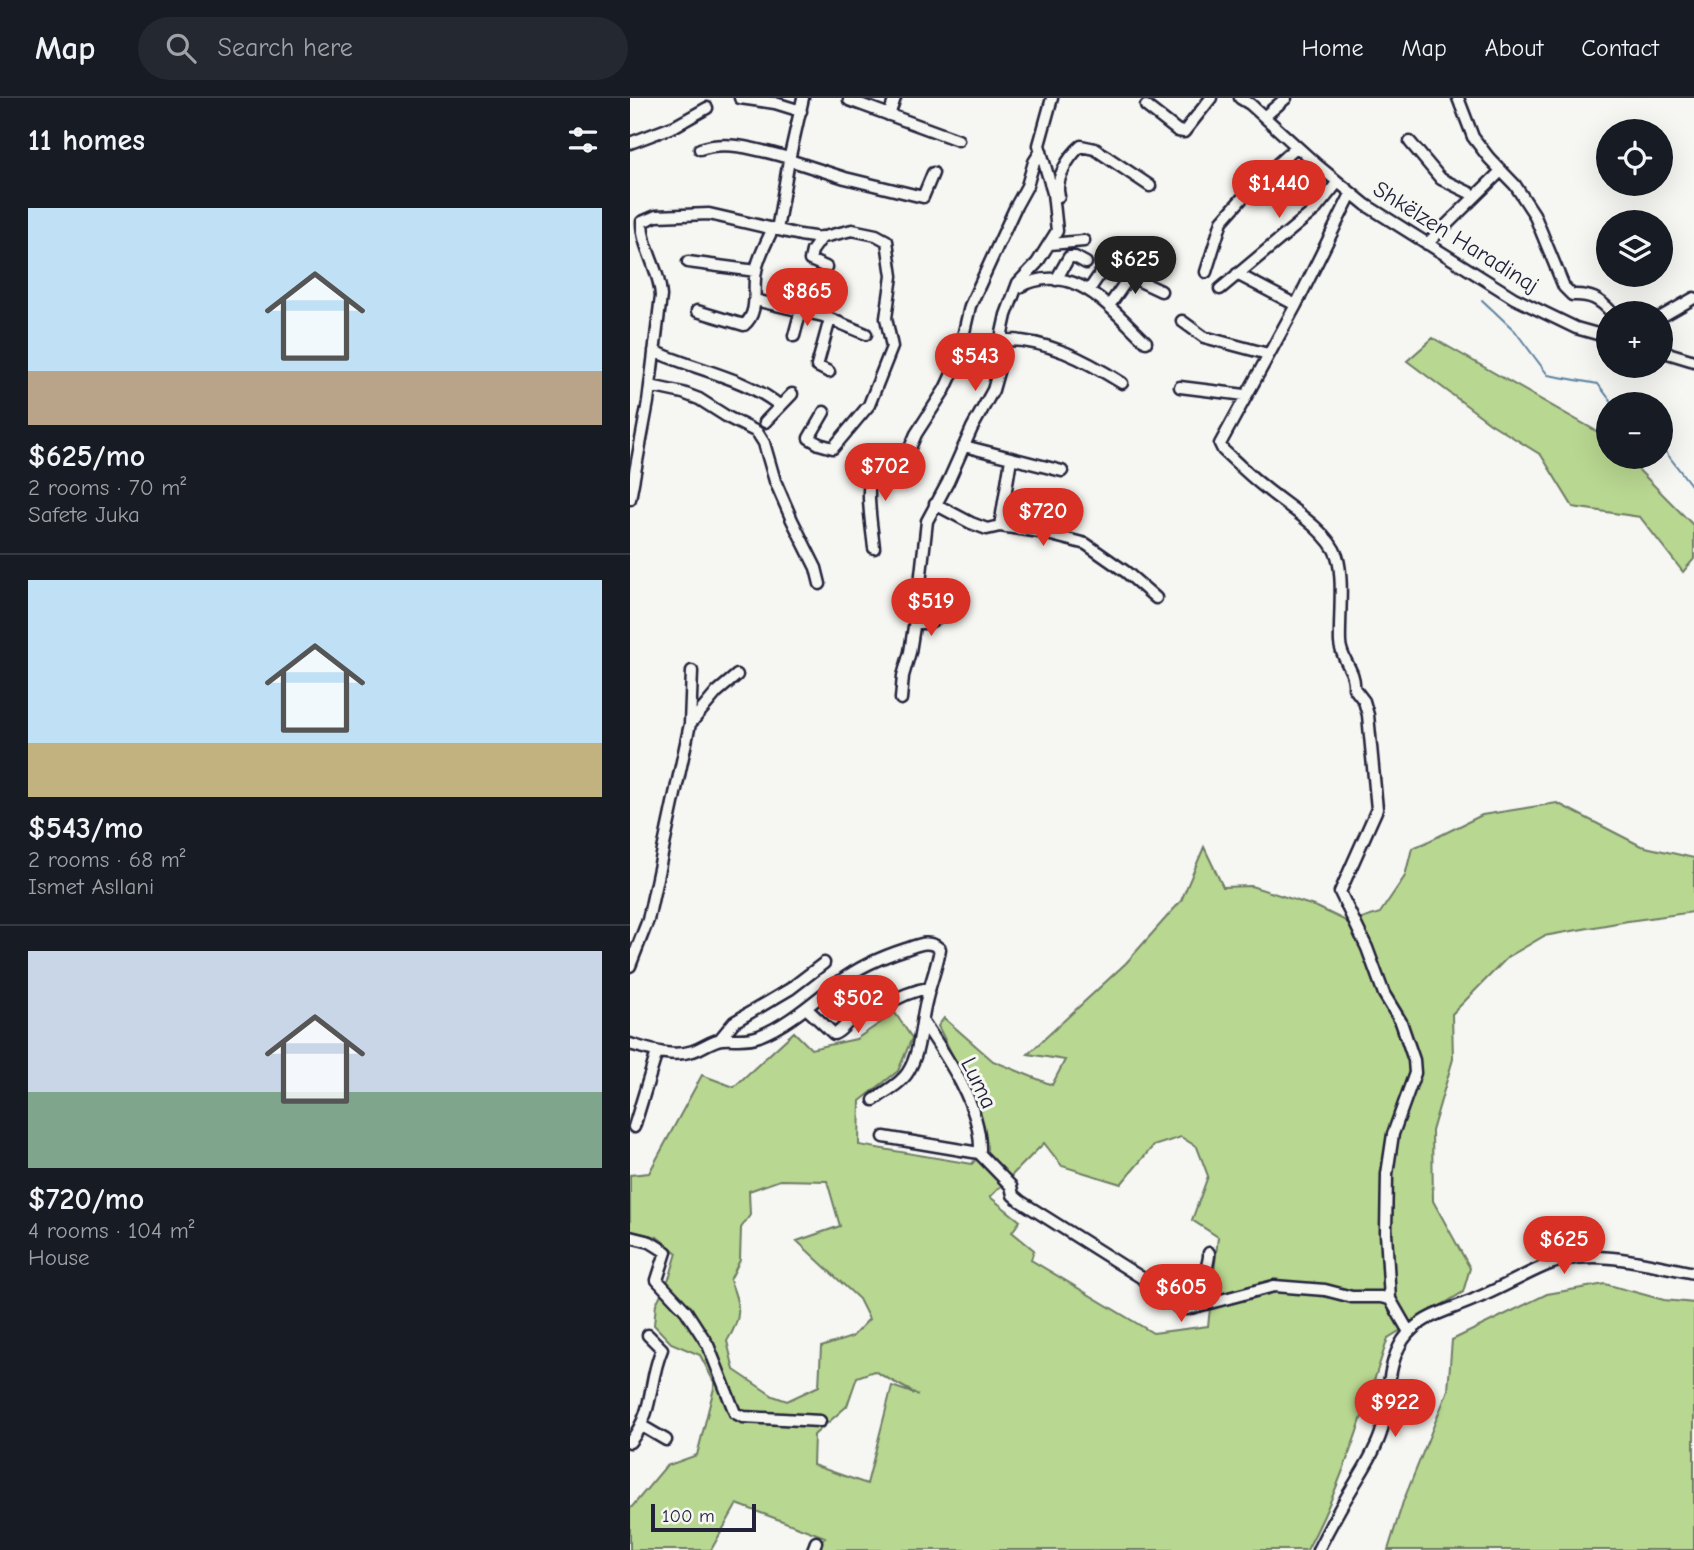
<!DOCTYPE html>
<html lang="en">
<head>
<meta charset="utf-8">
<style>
	:root { --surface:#171b24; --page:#242831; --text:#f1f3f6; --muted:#9ea1a6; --line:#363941; --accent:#d93025 }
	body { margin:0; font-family:"Comic Neue",sans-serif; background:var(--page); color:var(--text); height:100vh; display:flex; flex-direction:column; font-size:26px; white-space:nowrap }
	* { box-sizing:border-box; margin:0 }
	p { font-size:23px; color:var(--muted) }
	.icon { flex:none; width:38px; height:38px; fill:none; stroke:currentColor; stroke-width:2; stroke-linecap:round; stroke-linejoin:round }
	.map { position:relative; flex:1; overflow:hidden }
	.side { display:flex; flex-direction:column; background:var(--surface); width:630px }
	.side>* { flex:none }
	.tools { position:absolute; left:966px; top:21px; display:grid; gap:14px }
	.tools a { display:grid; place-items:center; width:77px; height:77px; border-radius:50%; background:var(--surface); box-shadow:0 7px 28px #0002; font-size:35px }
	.scale { position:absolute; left:21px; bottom:18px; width:105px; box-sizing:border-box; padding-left:7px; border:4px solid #22223b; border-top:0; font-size:19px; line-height:24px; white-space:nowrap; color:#22223b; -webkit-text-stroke:5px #f6f6f2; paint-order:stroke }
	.price { position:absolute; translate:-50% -60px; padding:0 16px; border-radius:24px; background:var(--accent); color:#fff; font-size:23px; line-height:46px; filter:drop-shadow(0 2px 4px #0008) }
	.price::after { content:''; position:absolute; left:50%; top:42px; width:21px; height:16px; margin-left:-10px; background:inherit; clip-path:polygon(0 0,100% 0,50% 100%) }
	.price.current { background:#222; color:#fff }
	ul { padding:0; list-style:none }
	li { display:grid; align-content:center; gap:14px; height:371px; padding:0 28px }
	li+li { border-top:2px solid var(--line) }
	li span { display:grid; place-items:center; height:217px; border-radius:0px; color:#555 }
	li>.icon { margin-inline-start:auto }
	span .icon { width:126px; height:126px; fill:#fffc; stroke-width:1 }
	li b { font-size:30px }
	h2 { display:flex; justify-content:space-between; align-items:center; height:84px; padding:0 28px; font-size:30px }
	header { display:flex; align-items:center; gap:42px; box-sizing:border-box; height:98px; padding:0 35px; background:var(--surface); border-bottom:2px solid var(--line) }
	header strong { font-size:33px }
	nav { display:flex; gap:38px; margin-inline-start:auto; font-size:24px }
	.search { width:490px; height:63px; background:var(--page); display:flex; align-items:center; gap:18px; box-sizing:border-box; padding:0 24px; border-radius:38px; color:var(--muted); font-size:26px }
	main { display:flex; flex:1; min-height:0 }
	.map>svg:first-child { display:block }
</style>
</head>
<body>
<header>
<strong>Map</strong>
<div class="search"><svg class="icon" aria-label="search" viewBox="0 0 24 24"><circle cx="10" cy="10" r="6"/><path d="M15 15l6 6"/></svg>Search here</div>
<nav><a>Home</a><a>Map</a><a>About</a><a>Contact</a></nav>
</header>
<main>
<section class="side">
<h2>11 homes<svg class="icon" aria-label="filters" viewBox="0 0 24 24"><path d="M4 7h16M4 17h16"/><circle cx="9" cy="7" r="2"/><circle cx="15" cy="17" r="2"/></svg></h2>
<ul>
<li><span style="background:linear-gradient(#bfe0f5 75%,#b9a48a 0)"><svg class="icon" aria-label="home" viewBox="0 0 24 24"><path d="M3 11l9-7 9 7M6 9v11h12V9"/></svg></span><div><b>$625/mo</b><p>2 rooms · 70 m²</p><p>Safete Juka</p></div></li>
<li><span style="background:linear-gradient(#bfe0f5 75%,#c2b280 0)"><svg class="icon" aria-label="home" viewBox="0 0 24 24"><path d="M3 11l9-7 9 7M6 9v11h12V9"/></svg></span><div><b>$543/mo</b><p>2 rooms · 68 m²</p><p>Ismet Asllani</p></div></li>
<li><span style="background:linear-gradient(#c9d6e8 65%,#7fa58c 0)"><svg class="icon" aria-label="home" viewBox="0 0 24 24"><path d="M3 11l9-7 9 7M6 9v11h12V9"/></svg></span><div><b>$720/mo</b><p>4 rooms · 104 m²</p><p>House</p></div></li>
</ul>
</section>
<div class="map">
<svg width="1064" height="1452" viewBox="0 0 1064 1452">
	<rect width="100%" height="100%" fill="#f6f6f2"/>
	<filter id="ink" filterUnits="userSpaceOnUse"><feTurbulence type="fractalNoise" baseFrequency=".0143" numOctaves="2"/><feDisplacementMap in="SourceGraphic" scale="14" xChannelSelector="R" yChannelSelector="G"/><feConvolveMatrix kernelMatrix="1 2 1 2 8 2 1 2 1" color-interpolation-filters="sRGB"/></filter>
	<g filter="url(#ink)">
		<path fill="#b8d790" stroke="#6d7c66" stroke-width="2" fill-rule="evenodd" d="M803,240L975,338L978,341V359H996L1064,428V461L1053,474L1010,419L943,409L911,357L860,325L777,263Z
			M927,705L1011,748L1064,760V814L998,823L914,838L878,859L822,916L823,961L802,1033L803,1103L840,1170L833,1194L758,1240C734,1312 713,1385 677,1452H184L186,1446L195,1439L107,1406L81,1452H0V1411L36,1368L67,1357L85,1286L70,1257L41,1245L24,1227L26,1206L40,1178L47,1155L27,1139L0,1133V1077L19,1075L72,977L104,989L164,934L181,951L226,941L265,915L282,940L268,973L230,1003L229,1047L342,1066L355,1050L350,1013L308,928L314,920L363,963L422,987L435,962L398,956L496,865L551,803L574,749L593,789L621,788L687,809L720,825L750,815L775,778L782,750L793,746L852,717ZM551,1039L567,1049L578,1078L562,1122L588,1139L578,1228L523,1235L401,1162L404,1152L382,1134L390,1123L360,1099L414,1045L432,1068L491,1086L523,1048ZM150,1082L197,1083L210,1128L167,1143L229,1201L239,1221L222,1239L191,1249L189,1288L157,1303L143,1298L104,1272L97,1243C113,1218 110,1209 100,1182L110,1162L111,1130L120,1117L119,1093ZM244,1273L288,1297L262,1288L237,1386L183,1367L184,1337L217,1308L227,1279Z
			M975,1186L1034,1202L1064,1205V1452H758L773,1404L818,1292L822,1242L917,1196Z"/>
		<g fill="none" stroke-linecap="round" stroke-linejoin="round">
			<path stroke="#5d81a0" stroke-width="2" d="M852,202L885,233L918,277L968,286L983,306
				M1031,348L1064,391"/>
			<defs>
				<path id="minor" d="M110,0L145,5L171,13
					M610,0L620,6L686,66L736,107L884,200L946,230L978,239
					M828,0L843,39L859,60L885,87L904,116L934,189L942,197C960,196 970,201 982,215
					M219,2L328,42
					M516,8L548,33L554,34L581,0
					M259,17L265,0
					M635,18L656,0
					M780,44L811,81L844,97
					M0,45L45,28L77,10
					M70,51C98,41 132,53 159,60
					M159,62L215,80L293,99L303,75
					M721,96L666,207L590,346L593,352C606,364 619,377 633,388C654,406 698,432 707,458C714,480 709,521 710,545C711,562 726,573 724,590L734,603L738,617L747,711L710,794L737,850L754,896L771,924L784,962L785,975L763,1036L757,1076L756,1135L760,1201
					M429,98C424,82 439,58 451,48L465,51L520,88
					M147,132L159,62L173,0
					M192,139L182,153L180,162L196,169
					M420,146L454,143
					M797,146L871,73
					M58,164L126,173
					M576,174L592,123L623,88L666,49
					M607,176L666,207
					M426,182L439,159H445L456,165
					M387,190C443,160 479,209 516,244
					M590,191L686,111L707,85
					M459,192L474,170
					M125,202L193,218L236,236
					M479,208L497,182L501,179L531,193
					M67,213L114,227C130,214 122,191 126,173C128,159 137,144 143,130
					M1031,219L1064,200
					M552,223L574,239L638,256
					M164,238L171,212
					M372,242C415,240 457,263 492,285
					M24,253C63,271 117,280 150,308
					M1031,253L1064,263
					M199,274L187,268L200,221
					M20,288L53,295L69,301L99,320L127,334L134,345L145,383L162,422L186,470L190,486
					M550,289L615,297
					M135,324L162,296
					M334,348L432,373
					M273,366L286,336L315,291L327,265L340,208L386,108L397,88L404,64L411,53
					M0,401L18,304L31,198C30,172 12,150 12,124L26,118L79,116L170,137L190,140L222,132L246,137L257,143L262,178L256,220L262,249L239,307L203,350L189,346L179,340L194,314
					M305,406L341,425L357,431L370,428L410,434L456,446L496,474L526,500
					M370,428L381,361
					M244,450C241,420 232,382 249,355C259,353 266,356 275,362
					M285,525H298L323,511
					M271,601L273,578L280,554L288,503L297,423L318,384L342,330L363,292L372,260V235L376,217L388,185L407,165L427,133L423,95L409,47L422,0
					M60,626L87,594L107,577
					M0,868L18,822L60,626L62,573
					M176,910L204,936C212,933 214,927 221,922C227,918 236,917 242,914C262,904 277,893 299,890
					M90,941L104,924L160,891L194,865
					M0,946C20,952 42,960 63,953C73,950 82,942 92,941C105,940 117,943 129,938C158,927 185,902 209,884C230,868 251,859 276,851C288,847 299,841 310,851C307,869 300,886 296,904C290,927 291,953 278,974C271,986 254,994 244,1002
					M4,1029L27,954
					M254,1039L349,1055L350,1052C351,1009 317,959 294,925
					M349,1055L381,1088L383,1097L390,1103L512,1180L549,1210L557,1211L644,1188L695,1192L722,1199H751L760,1201L779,1234
					M0,1139L20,1144L36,1154L27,1182L56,1213L78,1247L105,1315L113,1319L190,1323
					M563,1209C567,1201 580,1163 579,1155
					M12,1328L36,1342
					M0,1344C26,1310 17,1287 32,1251L18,1237
					M183,1452L186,1444
					M688,1452C699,1430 711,1408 724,1387C734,1370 745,1354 751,1335C760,1305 755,1270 773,1242C790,1217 819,1213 845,1201C870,1191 893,1177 917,1167C963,1149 1018,1166 1064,1175"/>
			</defs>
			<use href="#minor" stroke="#22223b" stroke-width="15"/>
			<use href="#minor" stroke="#f6f6f2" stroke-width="10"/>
		</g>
	</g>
	<g text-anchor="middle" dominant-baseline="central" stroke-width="6" stroke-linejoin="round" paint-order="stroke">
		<g font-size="23" fill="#22223b" stroke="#f6f6f2">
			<text transform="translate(826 139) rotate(32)">Shkëlzen Haradinaj</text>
			<text transform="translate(349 985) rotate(64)">Luma</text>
		</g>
	</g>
</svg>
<div class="tools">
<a><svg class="icon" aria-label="locate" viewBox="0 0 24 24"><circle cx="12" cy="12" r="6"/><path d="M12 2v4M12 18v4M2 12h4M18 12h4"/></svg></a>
<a><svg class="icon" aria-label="layers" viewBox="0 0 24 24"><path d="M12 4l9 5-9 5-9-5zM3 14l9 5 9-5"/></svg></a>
<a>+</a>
<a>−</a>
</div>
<div class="scale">100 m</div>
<b class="price" style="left:649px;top:122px">$1,440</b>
<b class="price current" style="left:505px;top:198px">$625</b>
<b class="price" style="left:177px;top:230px">$865</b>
<b class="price" style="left:345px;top:295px">$543</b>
<b class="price" style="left:255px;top:405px">$702</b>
<b class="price" style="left:413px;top:450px">$720</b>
<b class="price" style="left:301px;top:540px">$519</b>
<b class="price" style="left:228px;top:937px">$502</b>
<b class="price" style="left:934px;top:1178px">$625</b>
<b class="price" style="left:551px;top:1226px">$605</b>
<b class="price" style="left:765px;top:1341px">$922</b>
</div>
</main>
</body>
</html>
